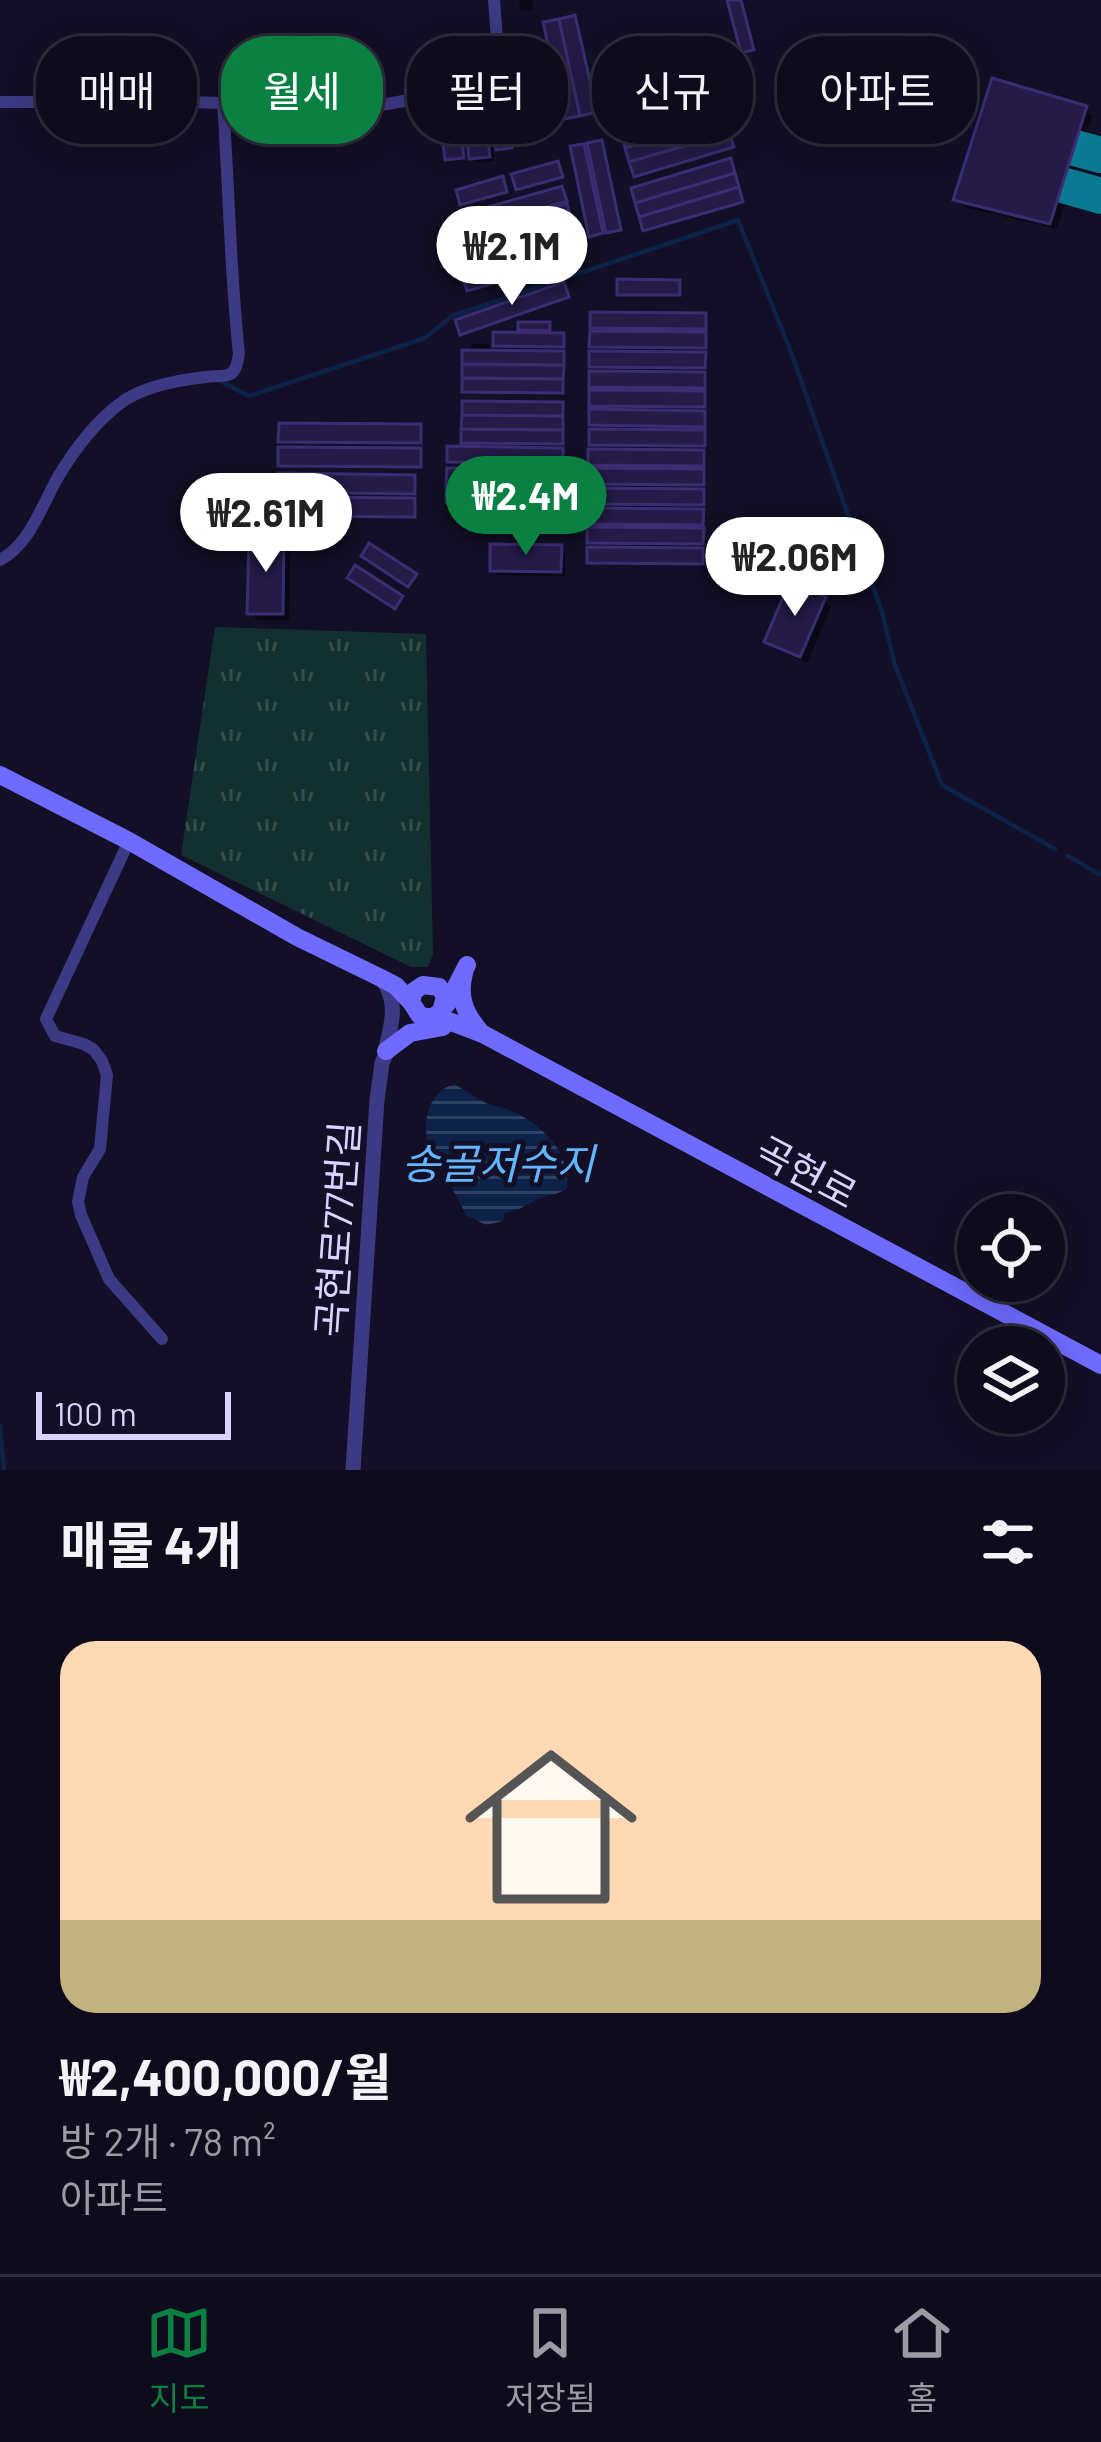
<!DOCTYPE html>
<html lang="ko">
<head>
<meta charset="utf-8">
<style>
	:root { --surface:#0e0b1c; --page:#1c1929; --text:#f1f3f6; --muted:#9b9ba3; --line:#2e2b3b; --accent:#0b8043 }
	body { margin:0; font-family:Barlow,"Noto Sans KR",sans-serif; background:var(--page); color:var(--text); height:100vh; display:flex; flex-direction:column; font-size:45px; white-space:nowrap }
	* { box-sizing:border-box; margin:0 }
	p { font-size:39px; color:var(--muted) }
	.icon { flex:none; width:66px; height:66px; fill:none; stroke:currentColor; stroke-width:2; stroke-linecap:round; stroke-linejoin:round }
	.map { position:relative; height:1470px; overflow:hidden }
	.details { display:flex; flex-direction:column; background:var(--surface); flex:1 }
	.details>* { flex:none }
	.top-card { position:absolute; left:36px; top:36px; width:1029px; height:108px; display:flex; gap:24px }
	.buttons { position:absolute; left:957px; top:1194px; display:grid; gap:24px }
	.buttons a { display:grid; place-items:center; width:108px; height:108px; border-radius:50%; background:var(--surface); box-shadow:0 6px 30px #0003,0 0 0 3px var(--line); font-size:60px }
	.scale { position:absolute; left:36px; bottom:30px; width:195px; box-sizing:border-box; padding-left:12px; border:6px solid #d9d4ff; border-top:0; font-size:33px; line-height:42px; white-space:nowrap; color:#d9d4ff; -webkit-text-stroke:9px #130f26; paint-order:stroke }
	.price { position:absolute; translate:-50% -102px; padding:0 27px; border-radius:42px; background:#fff; color:#222; font-size:39px; line-height:78px; filter:drop-shadow(0 3px 6px #0008) }
	.price::after { content:''; position:absolute; left:50%; top:72px; width:36px; height:27px; margin-left:-18px; background:inherit; clip-path:polygon(0 0,100% 0,50% 100%) }
	.price.active { background:var(--accent); color:#fff }
	ul { padding:0; list-style:none }
	li { display:grid; align-content:center; gap:24px; height:636px; padding:0 60px }
	li+li { border-top:3px solid var(--line) }
	li span { display:grid; place-items:center; height:372px; border-radius:36px; color:#555 }
	li>.icon { margin-inline-start:auto }
	span .icon { width:216px; height:216px; fill:#fffc; stroke-width:1 }
	li b { font-size:51px }
	h2 { display:flex; justify-content:space-between; align-items:center; height:144px; padding:0 60px; font-size:51px }
	.pill { padding:0 42px; border-radius:48px; background:var(--surface); box-shadow:0 6px 30px #0003,0 0 0 3px var(--line); font-size:42px; line-height:108px }
	.pill.active { background:var(--accent); color:#fff }
	.menu { display:flex; justify-content:space-around; align-items:center; height:168px; border-top:3px solid var(--line); background:var(--surface); font-size:33px; color:var(--muted) }
	.menu a { display:grid; justify-items:center; gap:6px }
	.menu .active { color:var(--accent) }
	.map>svg:first-child { display:block }
</style>
</head>
<body>
<div class="map">
<svg width="1101" height="1470" viewBox="0 0 1101 1470">
	<defs>
		<pattern id="grass-tufts" width="24" height="20" patternUnits="userSpaceOnUse" patternTransform="scale(3)"><rect width="24" height="20" fill="#12302f"/><path d="M3 7l-1-3M5 7V3M7 7l1-3M15 17l-1-3M17 17v-4M19 17l1-3" fill="none" stroke="#344d4e"/></pattern>
		<pattern id="water-rules" width="6" height="5" patternUnits="userSpaceOnUse" patternTransform="scale(3)"><rect width="6" height="5" fill="#0c2248"/><path d="M0 2.5h6" fill="none" stroke="#2f4163"/></pattern>
	</defs>
	<rect width="100%" height="100%" fill="#130f26"/>
	<path fill="url(#grass-tufts)" d="M215,627L426,634L433,954L428,967H411L181,855Z"/>
	<path fill="url(#water-rules)" d="M455,1084C466,1091 477,1099 488,1104C494,1106 501,1107 507,1109C540,1122 571,1151 567,1188C558,1195 551,1194 540,1198C526,1204 522,1210 505,1213L503,1221L486,1225L466,1215L427,1139C423,1117 431,1090 455,1084Z"/>
	<path fill="#0007" d="M519,0H532L534,9L521,11Z
		M483,105L488,110L494,161L477,163L472,158Z
		M1085,109L1092,116L1057,229L964,207L957,200Z
		M471,344H490V354L471,353Z
		M282,539L290,546L289,620H258L250,613Z
		M560,548L565,553V576L498,575L493,570Z
		M824,600L831,607L807,663L775,648L767,641Z"/>
	<g fill="none" stroke-linecap="round" stroke-linejoin="round">
		<path stroke="#0c2248" stroke-width="4.5" d="M222,382L249,396L425,338L452,316L738,220L791,352L882,612L895,665L942,785L1055,849
			M1068,856L1101,875
			M0,1426L4,1470"/>
		<path stroke="#0a7a92" stroke-width="36" d="M1075,148L1101,155
			M1066,186L1101,196"/>
	</g>
	<path fill="#241b47" stroke="#3b2d73" stroke-width="3" d="M727,0H741L754,50L741,53Z
		M575,15L597,112L580,116L559,19Z
		M559,19L580,116L564,119L543,22Z
		M992,78L1087,106L1050,224L953,200Z
		M544,89L553,132L533,136L524,93Z
		M507,99L512,148L496,150L490,101Z
		M484,102L490,157L469,159L463,104Z
		M721,104L725,119L625,148L621,133Z
		M458,106L464,158L445,160L439,108Z
		M725,119L729,133L629,162L625,148Z
		M729,133L734,147L634,177L629,162Z
		M602,140L621,230L606,233L587,143Z
		M584,144L603,233L589,237L570,146Z
		M731,158L735,173L635,203L631,188Z
		M558,161L563,177L516,190L511,174Z
		M735,173L739,187L639,217L635,203Z
		M503,176L507,192L460,205L456,190Z
		M562,186L567,201L461,231L456,216Z
		M739,187L743,202L643,231L639,217Z
		M567,204L571,219L465,250L461,235Z
		M570,225L574,239L464,271L460,256Z
		M574,244L578,259L467,291L462,276Z
		M617,279L680,280V295H617Z
		M564,282L569,297L460,335L455,320Z
		M590,312L706,313V329L590,328Z
		M518,322H550V331L518,330Z
		M590,331L706,332V348L589,347Z
		M493,332L564,333V347L493,346Z
		M462,350L564,351V365L462,364Z
		M589,351L706,352L705,368L589,367Z
		M462,364L564,365L563,379L462,378Z
		M589,371L705,372V388L589,387Z
		M462,378L563,379V393L462,392Z
		M589,390L705,391V407L589,406Z
		M462,401L563,402V416L462,415Z
		M589,409L705,411V427L589,425Z
		M462,415L563,416V430L461,429Z
		M279,423L421,424V443L278,442Z
		M461,429L563,430V444L461,443Z
		M589,429L705,430V446L589,445Z
		M447,446L563,448V464L447,462Z
		M278,447L421,448V467L278,466Z
		M588,449L704,450V466L588,465Z
		M447,468L563,469V485L446,484Z
		M588,468L704,469V485L588,484Z
		M278,473L415,475V494L278,492Z
		M446,487L563,489L562,505L446,503Z
		M588,488L704,489V505L587,504Z
		M278,497L415,498V517L278,516Z
		M587,508L704,509L703,525L587,524Z
		M587,527L704,528L703,544L587,543Z
		M249,535L284,536L283,614H247Z
		M798,539L805,557L783,565L776,547Z
		M369,543L417,574L408,587L361,556Z
		M490,544L562,545L561,572L490,571Z
		M587,547L703,548V564L587,563Z
		M355,565L403,596L395,609L347,578Z
		M790,581L826,597L800,657L764,642Z"/>
	<g fill="none" stroke-linecap="round" stroke-linejoin="round">
		<path stroke="#3d3a85" stroke-width="12" d="M0,102H186L371,107L463,90L490,75L496,61L497,39L494,0
			M0,560C30,544 42,505 58,477C73,452 95,423 118,405C140,387 178,380 206,377C215,375 227,378 233,372C237,368 238,360 239,354C230,271 229,187 223,103
			M129,841L46,1019L55,1036L84,1044L94,1050L102,1061L107,1075L100,1149L83,1177L78,1202L81,1215L109,1279L162,1339"/>
		<path stroke="#3d3a85" stroke-width="15" d="M383,980C398,1003 392,1023 386,1048
			M353,1470L377,1100L382,1063L390,1044"/>
		<path stroke="#6f6bff" stroke-width="18" d="M0,775L129,841L297,937L381,978L396,986L411,1002
			M464,973C458,996 464,1012 479,1030
			M447,1004L467,965
			M431,1018L441,1012L445,996L439,987L423,985L414,991L411,1002L420,1016L446,1020L483,1034L1101,1365
			M386,1051L410,1033L443,1027"/>
	</g>
	<g text-anchor="middle" dominant-baseline="central" stroke-width="10" stroke-linejoin="round" paint-order="stroke">
		<g font-size="39" fill="#d9d4ff" stroke="#130f26">
			<text transform="translate(807 1171) rotate(28)">곡현로</text>
			<text transform="translate(336 1229) rotate(-86)">곡현로77번길</text>
		</g>
		<g font-size="42" font-style="italic" fill="#62b6ff" stroke="#130f26">
			<text x="498" y="1162">송골저수지</text>
		</g>
	</g>
</svg>
<div class="buttons">
<a><svg class="icon" aria-label="locate" viewBox="0 0 24 24"><circle cx="12" cy="12" r="6"/><path d="M12 2v4M12 18v4M2 12h4M18 12h4"/></svg></a>
<a><svg class="icon" aria-label="layers" viewBox="0 0 24 24"><path d="M12 4l9 5-9 5-9-5zM3 14l9 5 9-5"/></svg></a>
</div>
<div class="scale">100 m</div>
<b class="price" style="left:512px;top:308px">₩2.1M</b>
<b class="price active" style="left:526px;top:558px">₩2.4M</b>
<b class="price" style="left:266px;top:575px">₩2.61M</b>
<b class="price" style="left:795px;top:619px">₩2.06M</b>
<div class="top-card">
<a class="pill">매매</a>
<a class="pill active">월세</a>
<a class="pill">필터</a>
<a class="pill">신규</a>
<a class="pill">아파트</a>
</div>
</div>
<section class="details">
<h2>매물 4개<svg class="icon" aria-label="filters" viewBox="0 0 24 24"><path d="M4 7h16M4 17h16"/><circle cx="9" cy="7" r="2"/><circle cx="15" cy="17" r="2"/></svg></h2>
<ul>
<li><span style="background:linear-gradient(#ffd9b3 75%,#c2b280 0)"><svg class="icon" aria-label="home" viewBox="0 0 24 24"><path d="M3 11l9-7 9 7M6 9v11h12V9"/></svg></span><div><b>₩2,400,000/월</b><p>방 2개 · 78 m²</p><p>아파트</p></div></li>
</ul>
</section>
<nav class="menu">
<a class="active"><svg class="icon" aria-label="map" viewBox="0 0 24 24"><path d="M3 6l6-2 6 2 6-2v14l-6 2-6-2-6 2zM9 4v14M15 6v14"/></svg>지도</a>
<a><svg class="icon" aria-label="saved" viewBox="0 0 24 24"><path d="M7 4h10v16l-5-4-5 4z"/></svg>저장됨</a>
<a><svg class="icon" aria-label="home" viewBox="0 0 24 24"><path d="M3 11l9-7 9 7M6 9v11h12V9"/></svg>홈</a>
</nav>
</body>
</html>
